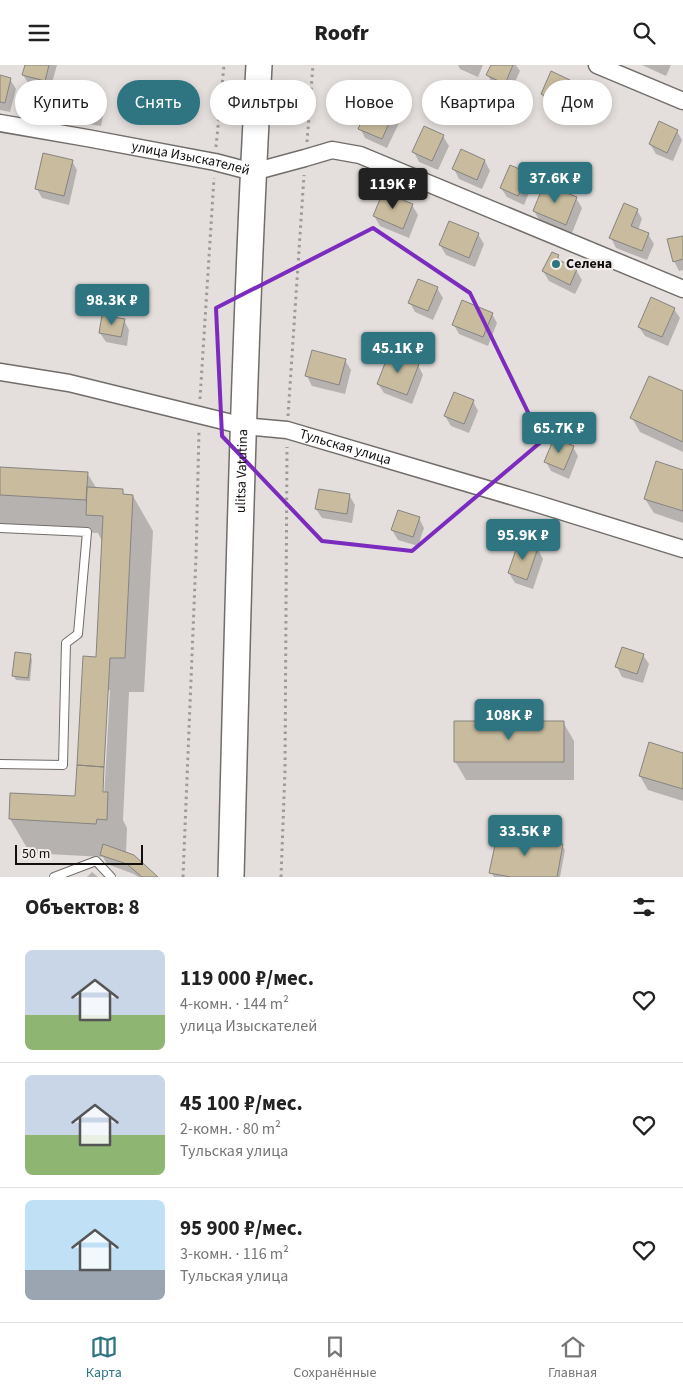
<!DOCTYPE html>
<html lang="ru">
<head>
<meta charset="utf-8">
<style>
	:root { --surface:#fff; --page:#f2f2f2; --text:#222; --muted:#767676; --line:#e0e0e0; --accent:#2e7581 }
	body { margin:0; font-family:"Source Sans 3",sans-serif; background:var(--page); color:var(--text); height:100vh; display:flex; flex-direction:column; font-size:19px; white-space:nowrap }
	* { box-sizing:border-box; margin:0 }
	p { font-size:16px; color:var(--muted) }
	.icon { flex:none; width:28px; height:28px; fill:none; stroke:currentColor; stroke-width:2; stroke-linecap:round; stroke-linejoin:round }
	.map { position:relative; height:812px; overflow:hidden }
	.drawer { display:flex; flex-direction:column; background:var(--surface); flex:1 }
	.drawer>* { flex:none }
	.hud { position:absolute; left:15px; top:15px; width:654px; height:45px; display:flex; gap:10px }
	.scale { position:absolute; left:15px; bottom:12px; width:128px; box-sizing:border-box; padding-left:5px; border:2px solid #110f0e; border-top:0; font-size:14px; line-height:18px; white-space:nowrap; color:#110f0e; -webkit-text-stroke:4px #f1ece9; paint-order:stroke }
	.price { position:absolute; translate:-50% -42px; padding:0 11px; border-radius:5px; background:var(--accent); color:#fff; font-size:16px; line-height:32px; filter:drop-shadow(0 1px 2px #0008) }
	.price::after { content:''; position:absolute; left:50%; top:30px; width:15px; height:11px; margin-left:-8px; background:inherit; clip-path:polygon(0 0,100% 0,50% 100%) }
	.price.active { background:#222; color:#fff }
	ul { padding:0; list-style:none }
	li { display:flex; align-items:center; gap:15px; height:125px; padding:0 25px }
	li+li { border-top:1px solid var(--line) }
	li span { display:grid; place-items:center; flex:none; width:140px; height:100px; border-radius:8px; color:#555 }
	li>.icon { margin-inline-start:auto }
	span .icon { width:60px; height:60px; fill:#fffc; stroke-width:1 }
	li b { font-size:21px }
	h2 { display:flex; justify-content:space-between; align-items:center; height:60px; padding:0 25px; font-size:21px }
	.pill { padding:0 18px; border-radius:22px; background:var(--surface); box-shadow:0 2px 8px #0003; font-size:18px; line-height:45px }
	.pill.active { background:var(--accent); color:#fff }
	header { display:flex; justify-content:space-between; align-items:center; height:65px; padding:0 25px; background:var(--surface); font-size:22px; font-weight:800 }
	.menu { display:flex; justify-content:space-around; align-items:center; height:70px; border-top:1px solid var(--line); background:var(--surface); font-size:14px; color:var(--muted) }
	.menu a { display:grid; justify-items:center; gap:2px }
	.menu .active { color:var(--accent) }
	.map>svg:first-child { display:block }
</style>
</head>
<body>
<header><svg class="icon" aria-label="menu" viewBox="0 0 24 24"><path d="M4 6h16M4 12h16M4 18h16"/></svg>Roofr<svg class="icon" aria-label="search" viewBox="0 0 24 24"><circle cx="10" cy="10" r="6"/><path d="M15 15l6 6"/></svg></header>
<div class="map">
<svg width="683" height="812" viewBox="0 0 683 812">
	<rect width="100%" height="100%" fill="#e4dfdc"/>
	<path fill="#0003" fill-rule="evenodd" d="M26,0H57L50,25L29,19L23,10Z
		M458,0H483L478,12L460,4Z
		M492,0H516L520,6L510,28L493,20L488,10Z
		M642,0H671L666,11Z
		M0,12L10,14L16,24L10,47L0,45Z
		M569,16L575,25L565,46L548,39L542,29Z
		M99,31L105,41L101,61L76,57L70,47Z
		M394,46L400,56L387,83L365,73L360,63Z
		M677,66L682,75L673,96L656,89L650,79Z
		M443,71L449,81L438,105L419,97L414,87Z
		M461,86L485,96L490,106L482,124L459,114L454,104Z
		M72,96L77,105L69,140L42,133L37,124Z
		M528,109L533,119L524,140L507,132L501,123Z
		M576,133L582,143L572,168L540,156L534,146Z
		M412,140L418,150L409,173L380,161L374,151Z
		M637,145L642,154L638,165L648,169L654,179L647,195L616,183L611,173Z
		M478,169L484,179L475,202L446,190L440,180Z
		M683,172V205L679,206L674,196Z
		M558,191L562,198L576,205L582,215L575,229L549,216L543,206Z
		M437,223L443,233L433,255L415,247L410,238Z
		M674,244L680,253L668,281L645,271L639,262Z
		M492,249L497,258L488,281L459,269L454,260Z
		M124,255L129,265L127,281L106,277L100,268Z
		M345,295L351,305L345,329L312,321L307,311Z
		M418,300L423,310L412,339L384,328L378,319Z
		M683,328V387L640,367L632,353Z
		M473,336L478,346L469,368L451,361L445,351Z
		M573,382L578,391L569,414L551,406L546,397Z
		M0,403L87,408L97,424L122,425L125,431H133L153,466L144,627H129L123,755L127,763L126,789L156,812H138L134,809L107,799L103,792L30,788L10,754L77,733L97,593L103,478L98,468L0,463ZM107,625H110L104,733H101Z
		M683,406V458L654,448L645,434Z
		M349,430L355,440L352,458L322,453L316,444Z
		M419,453L424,463L418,481L398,475L392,465Z
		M538,484L543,494L533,524L515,518L509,508Z
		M30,590L32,595L30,616L16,615L13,610Z
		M643,590L649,599L643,618L622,612L617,602Z
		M563,657L574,676V715H466L455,696Z
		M683,689V736L648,725L640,711Z
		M562,780L565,785L560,812H494L491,807Z
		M92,807L98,812H87Z"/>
	<path fill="#c9bc9e" stroke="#868480" d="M25,0H49L45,16L22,10Z
		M491,0H513L505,19L486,10Z
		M551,6L570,15L560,38L541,29Z
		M0,10L11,13L5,38L0,37Z
		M73,25L100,30L96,52L69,47Z
		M371,34L395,45L382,74L358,64Z
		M659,56L678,65L667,88L649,79Z
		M424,61L444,70L432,96L412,87Z
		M461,84L485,95L477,115L452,104Z
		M43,88L73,95L64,131L35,124Z
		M510,100L529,108L518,131L500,123Z
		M544,119L577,132L566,160L533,146Z
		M383,127L413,139L403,164L373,151Z
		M624,138L638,144L631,161L649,168L642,186L609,173Z
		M449,156L479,168L469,193L439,180Z
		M683,171V194L673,197L667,174Z
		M552,187L559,190L557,194L577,204L570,220L542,206Z
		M418,214L438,222L428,246L408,238Z
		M651,232L675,243L662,272L638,262Z
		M462,235L493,248L483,272L452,260Z
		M102,250L125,254L121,272L99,268Z
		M312,285L346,294L339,320L305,311Z
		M389,288L419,299L407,330L377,319Z
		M649,311L683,326V377L630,353Z
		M454,327L474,335L464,359L444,351Z
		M554,373L574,381L564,405L544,397Z
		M656,396L683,405V446L644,434Z
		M0,402L88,407L86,435L0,430Z
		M87,422L123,424V429L133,430L125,593H110L104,702L77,700L83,591L96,592L103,451L86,450Z
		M319,424L350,429L347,449L315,444Z
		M398,445L420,452L413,472L391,465Z
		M519,476L538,483L527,515L508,508Z
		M622,582L644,589L637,609L615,602Z
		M15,587L31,589L28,613L12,611Z
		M454,656H564V697H454Z
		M649,677L683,688V724L639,711Z
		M77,700L104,702L103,727H108L107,755L97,754L96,759L9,754L10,728L75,731Z
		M498,766L563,779L557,812H511L489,808Z
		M103,779L134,790L158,812H142L127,799L100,790Z"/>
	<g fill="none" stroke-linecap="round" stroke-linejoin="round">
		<defs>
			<path id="lane" d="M0,463L87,467L78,569L66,578L63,700L0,699
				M54,812L96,796L111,812"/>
			<g id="street">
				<path d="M597,0L683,36"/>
				<path id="s1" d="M0,58L87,73L215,97L253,107L305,93L332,85L360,90L683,224"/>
				<path id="s2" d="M0,307L69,318L244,361L287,365L538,439L683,484"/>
			</g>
			<g id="primary">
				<path id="s3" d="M231,812C238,541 244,270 259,0"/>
			</g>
		</defs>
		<use href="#lane" stroke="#716d6a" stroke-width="10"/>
		<use href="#street" stroke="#716d6a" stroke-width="19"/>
		<use href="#primary" stroke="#716d6a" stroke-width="28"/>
		<path stroke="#9e9a98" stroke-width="3" stroke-dasharray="2.5 4" stroke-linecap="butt" d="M307,77L313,0
			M216,82L224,0
			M200,334L214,113
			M288,351L304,110
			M183,812L196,492L199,365
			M281,812L285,705L287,382"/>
		<use href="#lane" stroke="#fff" stroke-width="8"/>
		<use href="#street" stroke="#fff" stroke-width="16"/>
		<use href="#primary" stroke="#fff" stroke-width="25"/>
	</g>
	<path fill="none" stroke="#7b2cbf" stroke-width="4" stroke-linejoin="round" d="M373,163L470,228L542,376L412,486L322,476L222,371L216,243Z"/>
	<circle fill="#2e7581" stroke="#f1ece9" stroke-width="2" cx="556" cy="199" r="5"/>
	<g text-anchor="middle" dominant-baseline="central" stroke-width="4.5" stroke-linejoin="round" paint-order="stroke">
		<g font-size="14" fill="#110f0e" stroke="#f1ece9">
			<text stroke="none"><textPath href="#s1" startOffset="194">улица Изыскателей</textPath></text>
			<text stroke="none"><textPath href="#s2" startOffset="354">Тульская улица</textPath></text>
			<text stroke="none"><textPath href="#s3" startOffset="406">ulitsa Vatutina</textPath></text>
		</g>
		<g font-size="14" font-weight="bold" fill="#110f0e" stroke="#f1ece9" text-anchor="start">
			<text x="566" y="199">Селена</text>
		</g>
	</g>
</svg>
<div class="scale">50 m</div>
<b class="price" style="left:555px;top:139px">37.6K ₽</b>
<b class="price active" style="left:393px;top:145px">119K ₽</b>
<b class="price" style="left:112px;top:261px">98.3K ₽</b>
<b class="price" style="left:398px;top:309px">45.1K ₽</b>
<b class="price" style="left:559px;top:389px">65.7K ₽</b>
<b class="price" style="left:523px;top:496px">95.9K ₽</b>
<b class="price" style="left:509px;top:676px">108K ₽</b>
<b class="price" style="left:525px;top:792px">33.5K ₽</b>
<div class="hud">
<a class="pill">Купить</a>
<a class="pill active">Снять</a>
<a class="pill">Фильтры</a>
<a class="pill">Новое</a>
<a class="pill">Квартира</a>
<a class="pill">Дом</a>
</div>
</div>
<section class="drawer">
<h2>Объектов: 8<svg class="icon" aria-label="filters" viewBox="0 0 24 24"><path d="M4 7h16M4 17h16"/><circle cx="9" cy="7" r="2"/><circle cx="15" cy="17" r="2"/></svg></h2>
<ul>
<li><span style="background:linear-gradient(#c9d6e8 65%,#8fb573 0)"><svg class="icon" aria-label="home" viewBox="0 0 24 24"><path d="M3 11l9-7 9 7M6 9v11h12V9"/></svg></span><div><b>119 000 ₽/мес.</b><p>4-комн. · 144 m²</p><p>улица Изыскателей</p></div><svg class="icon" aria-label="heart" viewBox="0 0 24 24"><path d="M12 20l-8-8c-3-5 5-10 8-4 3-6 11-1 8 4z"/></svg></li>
<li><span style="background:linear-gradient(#c9d6e8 60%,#8fb573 0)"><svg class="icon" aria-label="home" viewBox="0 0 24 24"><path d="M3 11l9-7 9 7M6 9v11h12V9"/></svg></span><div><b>45 100 ₽/мес.</b><p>2-комн. · 80 m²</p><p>Тульская улица</p></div><svg class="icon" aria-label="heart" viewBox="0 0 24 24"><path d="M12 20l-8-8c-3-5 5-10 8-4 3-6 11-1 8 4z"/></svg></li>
<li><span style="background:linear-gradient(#bfe0f5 70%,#9aa5b1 0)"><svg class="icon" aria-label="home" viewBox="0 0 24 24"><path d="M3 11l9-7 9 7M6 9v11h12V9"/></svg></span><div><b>95 900 ₽/мес.</b><p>3-комн. · 116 m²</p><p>Тульская улица</p></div><svg class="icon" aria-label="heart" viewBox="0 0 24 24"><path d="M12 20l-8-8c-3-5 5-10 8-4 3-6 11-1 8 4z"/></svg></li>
</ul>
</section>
<nav class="menu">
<a class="active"><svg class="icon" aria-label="map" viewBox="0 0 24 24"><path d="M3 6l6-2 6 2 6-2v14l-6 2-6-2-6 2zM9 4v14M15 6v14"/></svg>Карта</a>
<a><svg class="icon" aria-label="saved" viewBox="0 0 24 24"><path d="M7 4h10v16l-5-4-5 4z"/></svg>Сохранённые</a>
<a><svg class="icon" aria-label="home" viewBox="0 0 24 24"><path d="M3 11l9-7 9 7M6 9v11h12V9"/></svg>Главная</a>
</nav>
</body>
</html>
